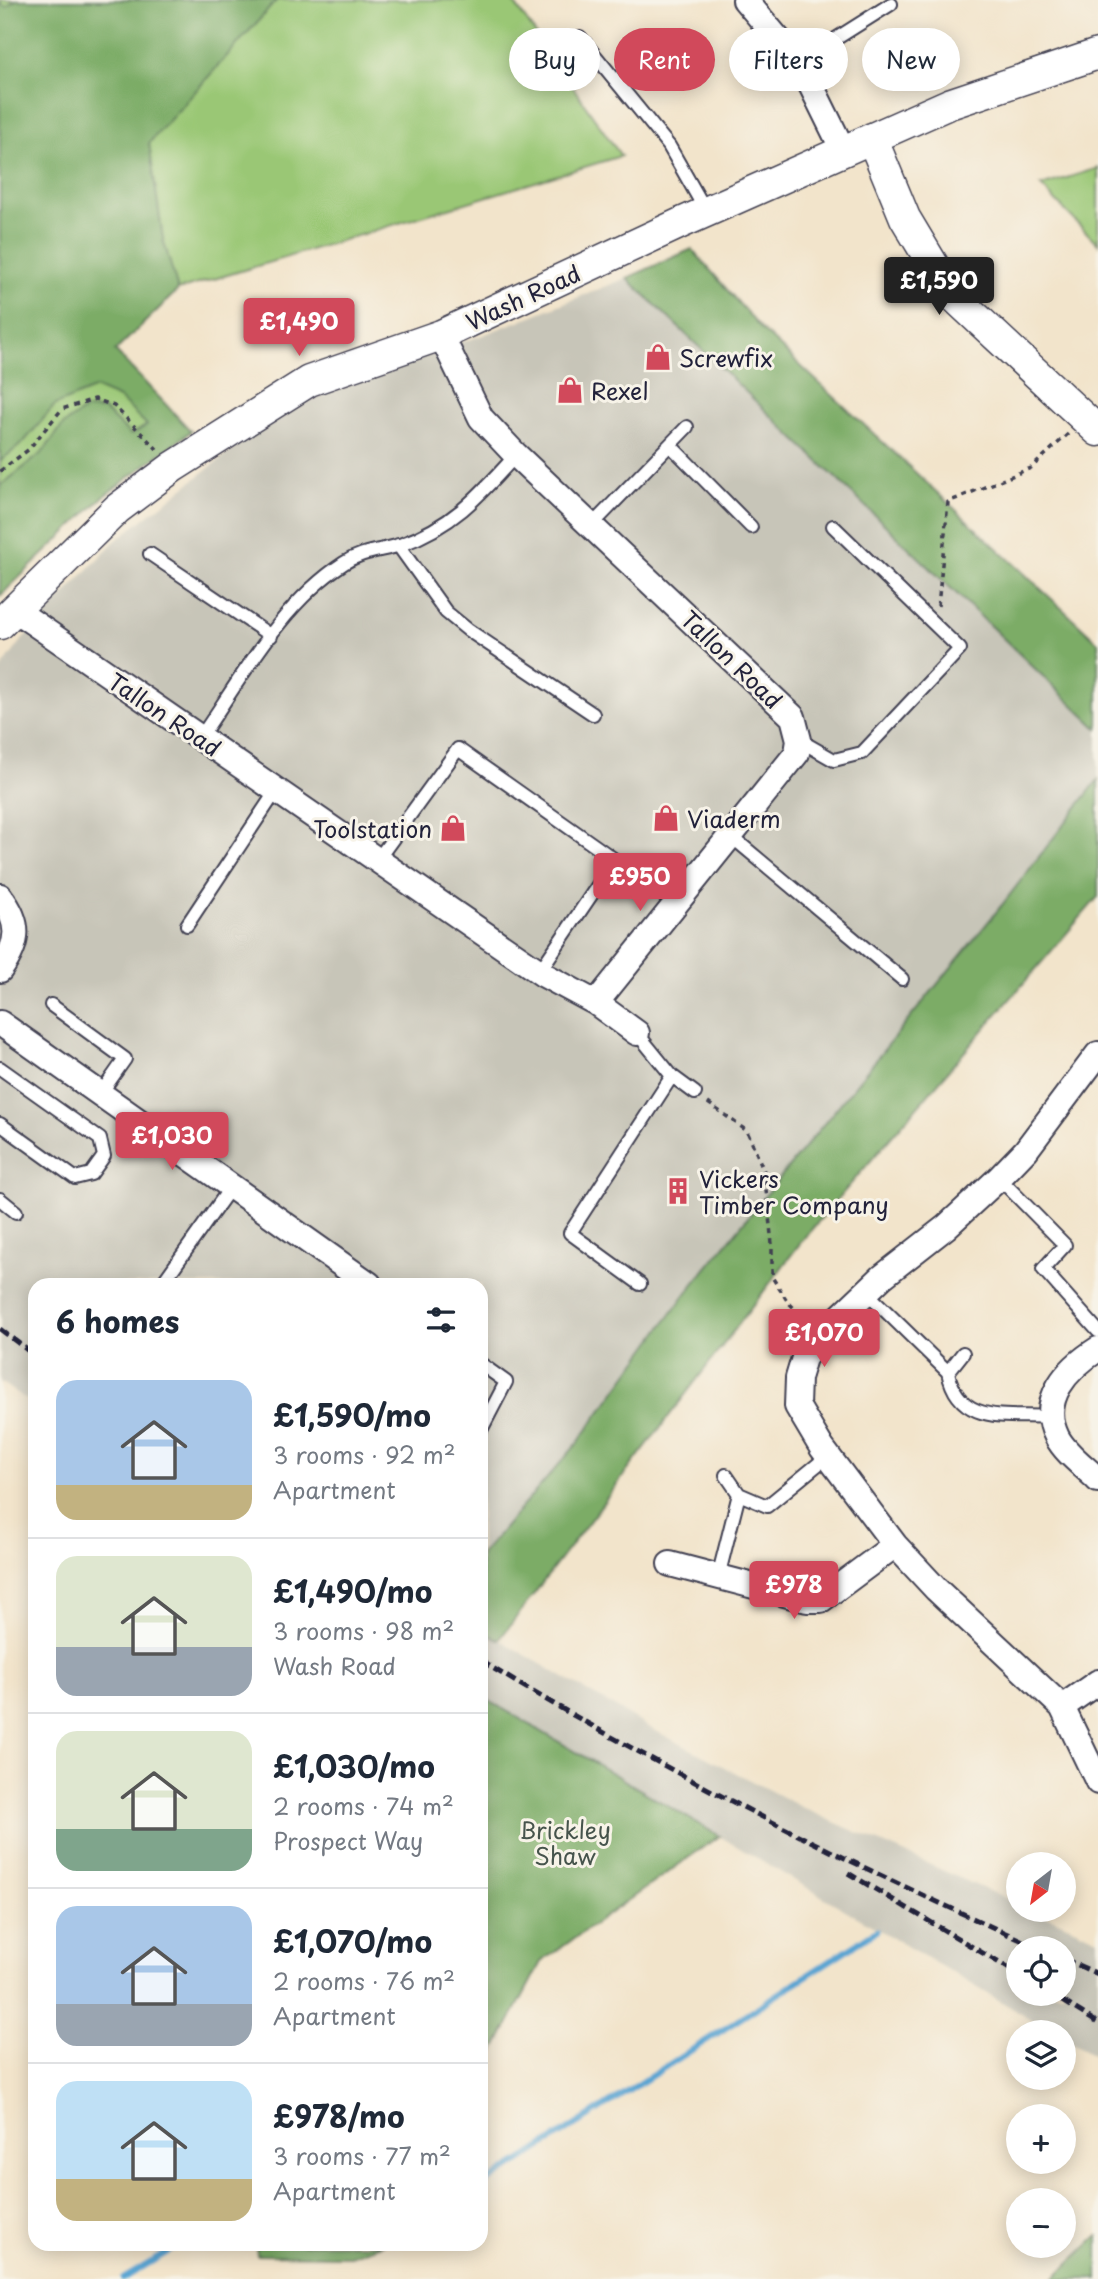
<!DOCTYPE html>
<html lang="en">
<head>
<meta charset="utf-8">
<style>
	:root { --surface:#fff; --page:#f2f2f3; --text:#1f2937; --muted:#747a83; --line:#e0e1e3; --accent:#d1495b }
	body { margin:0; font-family:"Playpen Sans",sans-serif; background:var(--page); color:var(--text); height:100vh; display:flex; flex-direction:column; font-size:26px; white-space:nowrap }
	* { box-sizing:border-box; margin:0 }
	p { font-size:23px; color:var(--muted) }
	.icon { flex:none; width:38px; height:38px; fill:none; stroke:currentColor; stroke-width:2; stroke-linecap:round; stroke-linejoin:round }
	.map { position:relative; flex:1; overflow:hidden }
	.details { position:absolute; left:28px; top:1278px; width:460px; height:973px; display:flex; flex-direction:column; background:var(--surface); border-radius:21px; box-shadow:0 4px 18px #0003 }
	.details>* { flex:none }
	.top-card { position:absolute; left:509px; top:28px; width:483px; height:63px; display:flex; gap:14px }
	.needle { width:46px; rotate:211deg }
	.controls { position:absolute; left:1006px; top:1852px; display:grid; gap:14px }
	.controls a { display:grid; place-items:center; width:70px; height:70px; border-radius:50%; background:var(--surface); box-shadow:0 4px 18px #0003; font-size:35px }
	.price { position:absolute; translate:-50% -60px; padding:0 16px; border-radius:7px; background:var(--accent); color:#fff; font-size:23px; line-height:46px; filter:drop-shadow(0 2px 4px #0008) }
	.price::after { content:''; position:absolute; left:50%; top:42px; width:21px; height:16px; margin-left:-10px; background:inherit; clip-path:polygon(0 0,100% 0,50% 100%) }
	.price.on { background:#222; color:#fff }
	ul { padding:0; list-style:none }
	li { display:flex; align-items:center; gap:21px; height:175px; padding:0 28px }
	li+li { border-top:2px solid var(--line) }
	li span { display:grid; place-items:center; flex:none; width:196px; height:140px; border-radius:21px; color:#555 }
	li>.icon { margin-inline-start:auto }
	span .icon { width:84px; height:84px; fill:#fffc; stroke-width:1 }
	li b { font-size:30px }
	h2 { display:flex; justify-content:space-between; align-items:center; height:84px; padding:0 28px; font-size:30px }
	.chip { padding:0 24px; border-radius:32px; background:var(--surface); box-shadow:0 4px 18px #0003; font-size:24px; line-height:63px }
	.chip.on { background:var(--accent); color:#fff }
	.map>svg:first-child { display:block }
</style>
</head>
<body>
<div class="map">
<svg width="1098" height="2279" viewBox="0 0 1098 2279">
	<rect width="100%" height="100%" fill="#f7f3e8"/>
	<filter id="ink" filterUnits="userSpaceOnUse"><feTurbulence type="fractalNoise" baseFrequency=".0143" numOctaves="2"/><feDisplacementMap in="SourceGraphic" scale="14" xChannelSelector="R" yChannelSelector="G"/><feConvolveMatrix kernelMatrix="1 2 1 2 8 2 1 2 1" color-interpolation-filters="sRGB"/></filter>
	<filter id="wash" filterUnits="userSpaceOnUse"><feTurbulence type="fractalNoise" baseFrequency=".00686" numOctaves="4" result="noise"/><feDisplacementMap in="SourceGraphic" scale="28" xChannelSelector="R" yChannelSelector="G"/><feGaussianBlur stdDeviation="1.57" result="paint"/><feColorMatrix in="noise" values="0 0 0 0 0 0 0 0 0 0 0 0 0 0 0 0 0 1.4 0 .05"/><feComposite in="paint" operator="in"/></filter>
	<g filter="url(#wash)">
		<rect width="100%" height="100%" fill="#f2e4cb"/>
		<path fill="#c7c5b8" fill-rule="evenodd" d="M627,278L1098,729V780L1002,905L687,1292L577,1444L481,1554V1284H35V1405L0,1382V670L26,635L114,542L258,430L330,387L483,335Z
			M481,1629L650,1728L807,1810L1018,1904V1909H1031L1098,1939V2058L1064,2038V2032H1053L481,1696ZM1018,1948H1064V1993H1018Z"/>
		<path fill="#9ac774" stroke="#5e7458" stroke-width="2" d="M0,0H512L621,156L178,290L115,351L191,431L104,496L0,596Z
			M1098,168V244L1041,186Z"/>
		<path fill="#7bac66" stroke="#4e6750" stroke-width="2" d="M16,0H277L149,143L163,239L178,290L115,351L191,431L104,496L0,596V486L42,453L63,425L86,409L104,410L131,435L147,425L119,398L96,388L55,405L23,443L0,461V3L6,7Z
			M692,249L761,329L1098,642V729L627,278Z
			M1098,780V897L805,1237L499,1640L481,1629V1554L577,1444L687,1292L1002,905Z
			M481,1696L719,1836L541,1962L481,2076Z
			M1098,2236V2279H1053Z
			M256,2244H384L350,2256L257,2255Z"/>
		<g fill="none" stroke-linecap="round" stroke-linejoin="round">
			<path stroke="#5aa4d2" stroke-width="6" d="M481,2186L876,1931
				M123,2279L181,2244"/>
		</g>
	</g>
	<g filter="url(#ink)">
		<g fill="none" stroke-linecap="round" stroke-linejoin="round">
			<defs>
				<path id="service" d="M580,37L669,146L706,211
					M799,62L891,4
					M670,445L751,527
					M592,525L687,427
					M398,545L446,612L468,630L593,714
					M150,554L271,636
					M200,738C243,676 281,604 344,563C362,551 381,551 400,545C453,526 479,496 516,455
					M799,740L834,760L862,753L960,649L833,526
					M732,837L902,979
					M378,859L458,749L615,860L539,972
					M187,925L276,791
					M51,1005L125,1059L101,1093
					M637,1033L672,1076L695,1093
					M0,1068L100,1139L104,1156L91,1174L75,1178L0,1124
					M999,1178L1065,1245L1043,1269L1098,1331
					M0,1199L16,1212
					M162,1284L231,1187
					M640,1284L570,1233L672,1076
					M866,1292L948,1372
					M963,1353L948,1372C959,1426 1007,1414 1050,1417
					M481,1364L506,1382L481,1430
					M726,1475L739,1494
					M718,1577L739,1494L767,1506L828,1456"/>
				<path id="minor" d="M745,0L802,67L843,150
					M15,610L544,975L596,1003L797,753L799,740L793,717L516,455L481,418L441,335
					M0,896C21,923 20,942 0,970
					M596,1003L637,1033
					M0,1023L369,1284
					M1098,1054L1026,1150L999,1178L946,1227L882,1277L821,1335L804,1358L798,1378L797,1406L822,1448L895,1545L936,1589L1062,1707L1098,1782
					M1098,1349C1068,1368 1038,1399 1057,1437C1065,1453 1085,1467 1098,1480
					M670,1564L807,1600H821L895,1545
					M1062,1707L1098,1682"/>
				<path id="tertiary" d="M872,138L905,218L950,293L1098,431
					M0,624L117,509L173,467L309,381L441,335L681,223L949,104L1098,54"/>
			</defs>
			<use href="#service" stroke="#413f51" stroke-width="16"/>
			<use href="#minor" stroke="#413f51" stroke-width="28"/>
			<use href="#tertiary" stroke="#413f51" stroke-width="33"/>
			<path stroke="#413f51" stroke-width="3.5" stroke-dasharray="5 5" stroke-linecap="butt" d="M0,471L28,450L62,409L95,399L114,406L157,449
				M938,606L948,502L1031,468L1068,434
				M708,1103L747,1131L764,1171L772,1244V1277L788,1302L807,1321"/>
			<use href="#service" stroke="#fff" stroke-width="12"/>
			<use href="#minor" stroke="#fff" stroke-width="24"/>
			<use href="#tertiary" stroke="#fff" stroke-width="30"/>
			<path stroke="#22223b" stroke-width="5" stroke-dasharray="10 5" stroke-linecap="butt" d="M0,1329L35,1356
				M481,1661C661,1770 847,1863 1039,1948
				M848,1873L1018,1974
				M1064,1959L1098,1974
				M1050,1993L1098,2023"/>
		</g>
	</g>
	<defs>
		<symbol id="shop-bare" viewBox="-9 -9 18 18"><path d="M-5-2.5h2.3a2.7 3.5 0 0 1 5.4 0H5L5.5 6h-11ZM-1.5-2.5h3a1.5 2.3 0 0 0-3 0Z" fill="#d1495b" stroke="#f7f3e8" stroke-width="2.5" paint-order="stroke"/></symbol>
		<symbol id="building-bare" viewBox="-9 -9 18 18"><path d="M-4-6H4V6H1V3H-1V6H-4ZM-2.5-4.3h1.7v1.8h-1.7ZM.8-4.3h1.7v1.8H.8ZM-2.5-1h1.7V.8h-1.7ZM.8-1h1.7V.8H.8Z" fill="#d1495b" stroke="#f7f3e8" stroke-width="2.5" paint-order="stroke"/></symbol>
	</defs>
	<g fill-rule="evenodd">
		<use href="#shop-bare" x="639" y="338" width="38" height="38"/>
		<use href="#shop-bare" x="551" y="371" width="38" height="38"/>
		<use href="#shop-bare" x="647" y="799" width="38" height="38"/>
		<use href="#shop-bare" x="434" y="809" width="38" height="38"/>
		<use href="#building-bare" x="659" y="1172" width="38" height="38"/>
	</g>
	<g text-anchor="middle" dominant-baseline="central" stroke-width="6" stroke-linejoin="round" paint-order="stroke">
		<g font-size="23" fill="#22223b" stroke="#f7f3e8">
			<text transform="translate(523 297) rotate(-25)">Wash Road</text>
			<text transform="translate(732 659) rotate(44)">Tallon Road</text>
			<text transform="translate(165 714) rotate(34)">Tallon Road</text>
		</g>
		<g font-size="23" fill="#22223b" stroke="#f7f3e8" text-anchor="start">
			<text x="679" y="357">Screwfix</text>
			<text x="591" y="390">Rexel</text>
			<text x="687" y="818">Viaderm</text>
			<text x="432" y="828" text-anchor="end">Toolstation</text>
			<text x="699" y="1178">Vickers<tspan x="699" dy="26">Timber Company</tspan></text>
		</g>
		<g font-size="23" fill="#46544c" stroke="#f7f3e8">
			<text x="565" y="1829">Brickley<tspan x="565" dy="26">Shaw</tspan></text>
		</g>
	</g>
</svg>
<div class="controls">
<a><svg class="needle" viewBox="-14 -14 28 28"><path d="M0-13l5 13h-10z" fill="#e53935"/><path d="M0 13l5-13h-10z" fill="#747a83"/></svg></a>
<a><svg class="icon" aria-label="locate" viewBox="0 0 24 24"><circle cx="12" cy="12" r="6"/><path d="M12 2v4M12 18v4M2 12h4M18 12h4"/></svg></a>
<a><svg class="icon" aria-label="layers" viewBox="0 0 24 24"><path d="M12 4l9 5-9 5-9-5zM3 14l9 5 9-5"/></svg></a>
<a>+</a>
<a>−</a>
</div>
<b class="price on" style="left:939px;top:317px">£1,590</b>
<b class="price" style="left:299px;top:358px">£1,490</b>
<b class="price" style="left:640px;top:913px">£950</b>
<b class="price" style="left:172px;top:1172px">£1,030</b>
<b class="price" style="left:824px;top:1369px">£1,070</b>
<b class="price" style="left:794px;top:1621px">£978</b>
<div class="top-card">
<a class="chip">Buy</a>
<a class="chip on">Rent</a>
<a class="chip">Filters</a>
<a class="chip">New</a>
</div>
<section class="details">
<h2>6 homes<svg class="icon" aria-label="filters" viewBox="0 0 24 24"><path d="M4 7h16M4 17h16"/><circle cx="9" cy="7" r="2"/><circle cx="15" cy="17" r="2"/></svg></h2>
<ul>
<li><span style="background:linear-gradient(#a9c7e8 75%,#c2b280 0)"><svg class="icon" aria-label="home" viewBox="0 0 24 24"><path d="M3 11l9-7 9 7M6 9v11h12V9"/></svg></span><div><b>£1,590/mo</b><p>3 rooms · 92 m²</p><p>Apartment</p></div></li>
<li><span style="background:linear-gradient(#dfe7d0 65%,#9aa5b1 0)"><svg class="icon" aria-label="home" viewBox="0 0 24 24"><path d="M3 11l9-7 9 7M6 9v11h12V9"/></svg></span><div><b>£1,490/mo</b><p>3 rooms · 98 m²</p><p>Wash Road</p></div></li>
<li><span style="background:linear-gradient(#dfe7d0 70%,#7fa58c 0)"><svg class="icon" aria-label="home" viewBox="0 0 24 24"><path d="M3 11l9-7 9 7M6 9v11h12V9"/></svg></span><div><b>£1,030/mo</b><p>2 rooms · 74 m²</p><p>Prospect Way</p></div></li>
<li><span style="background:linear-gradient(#a9c7e8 70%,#9aa5b1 0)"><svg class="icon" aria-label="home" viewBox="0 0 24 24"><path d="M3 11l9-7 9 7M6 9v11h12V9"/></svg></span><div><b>£1,070/mo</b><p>2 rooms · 76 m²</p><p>Apartment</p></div></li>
<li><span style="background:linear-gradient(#bfe0f5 70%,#c2b280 0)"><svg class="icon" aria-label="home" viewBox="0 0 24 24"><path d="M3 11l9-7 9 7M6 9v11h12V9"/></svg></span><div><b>£978/mo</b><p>3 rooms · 77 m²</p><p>Apartment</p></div></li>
</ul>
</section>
</div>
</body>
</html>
